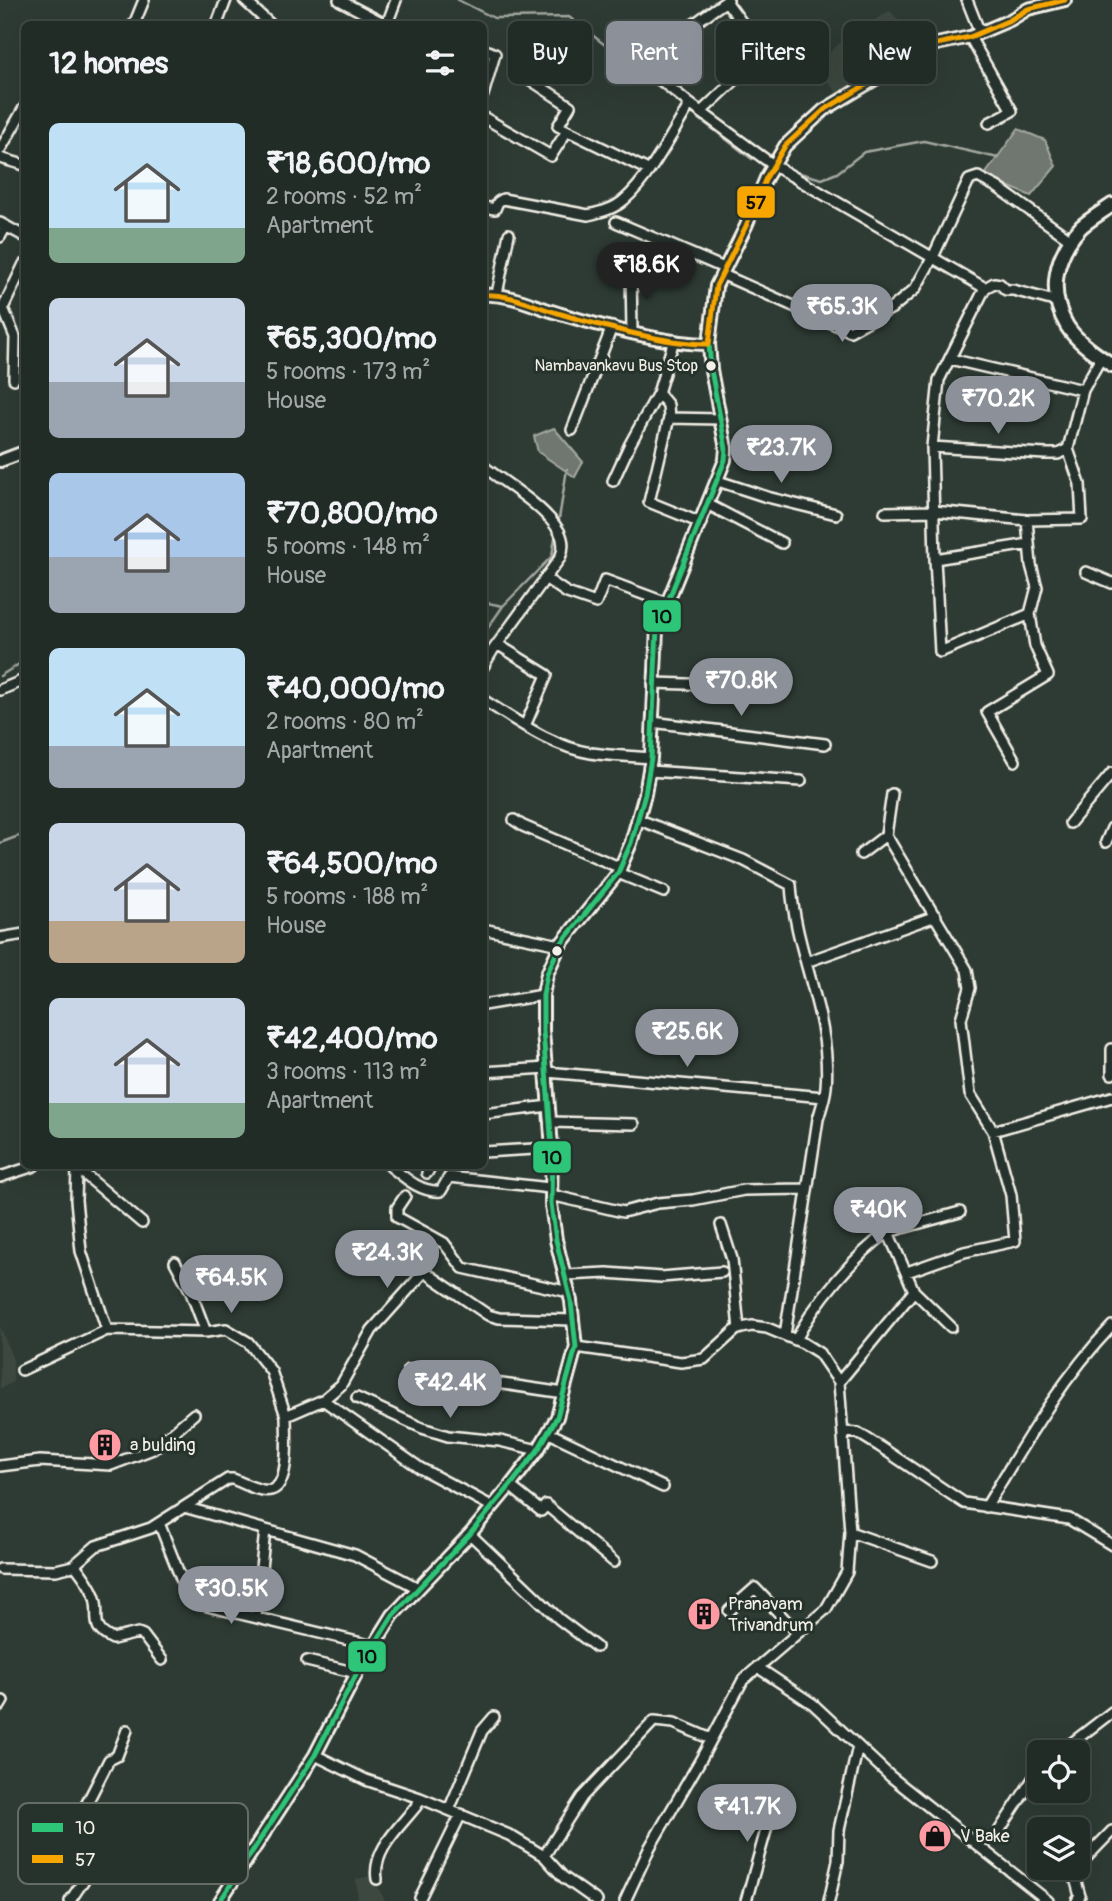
<!DOCTYPE html>
<html lang="en">
<head>
<meta charset="utf-8">
<style>
	:root { --surface:#222c27; --page:#2e3833; --text:#f1f3f6; --muted:#a2a7a7; --line:#3f4844; --accent:#8c9099 }
	body { margin:0; font-family:Pangolin,sans-serif; background:var(--page); color:var(--text); height:100vh; display:flex; flex-direction:column; font-size:26px; white-space:nowrap }
	* { box-sizing:border-box; margin:0 }
	p { font-size:23px; color:var(--muted) }
	.icon { flex:none; width:38px; height:38px; fill:none; stroke:currentColor; stroke-width:2; stroke-linecap:round; stroke-linejoin:round }
	.map { position:relative; flex:1; overflow:hidden }
	.side { position:absolute; left:21px; top:21px; width:466px; height:1148px; display:flex; flex-direction:column; background:var(--surface); border-radius:10px; box-shadow:0 7px 28px #0002,0 0 0 2px var(--line) }
	.side>* { flex:none }
	.banner { position:absolute; left:508px; top:21px; width:499px; height:63px; display:flex; gap:14px }
	.controls { position:absolute; left:1027px; top:1740px; display:grid; gap:14px }
	.controls a { display:grid; place-items:center; width:63px; height:63px; border-radius:10px; background:var(--surface); box-shadow:0 7px 28px #0002,0 0 0 2px var(--line); font-size:35px }
	.price { position:absolute; translate:-50% -60px; padding:0 16px; border-radius:24px; background:var(--accent); color:#fff; font-size:23px; line-height:46px; filter:drop-shadow(0 2px 4px #0008) }
	.price::after { content:''; position:absolute; left:50%; top:42px; width:21px; height:16px; margin-left:-10px; background:inherit; clip-path:polygon(0 0,100% 0,50% 100%) }
	.price.selected { background:#222; color:#fff }
	ul { padding:0; list-style:none }
	li { display:flex; align-items:center; gap:21px; height:175px; padding:0 28px }
	li span { display:grid; place-items:center; flex:none; width:196px; height:140px; border-radius:10px; color:#555 }
	li>.icon { margin-inline-start:auto }
	span .icon { width:84px; height:84px; fill:#fffc; stroke-width:1 }
	li b { font-size:30px }
	h2 { display:flex; justify-content:space-between; align-items:center; height:84px; padding:0 28px; font-size:30px }
	.chip { padding:0 24px; border-radius:10px; background:var(--surface); box-shadow:0 7px 28px #0002,0 0 0 2px var(--line); font-size:24px; line-height:63px }
	.chip.selected { background:var(--accent); color:#fff }
	.map>svg:first-child { display:block }
</style>
</head>
<body>
<div class="map">
<svg width="1112" height="1901" viewBox="0 0 1112 1901">
	<rect width="100%" height="100%" fill="#2e3b34"/>
	<filter id="ink" filterUnits="userSpaceOnUse"><feTurbulence type="fractalNoise" baseFrequency=".0143" numOctaves="2"/><feDisplacementMap in="SourceGraphic" scale="14" xChannelSelector="R" yChannelSelector="G"/><feConvolveMatrix kernelMatrix="1 2 1 2 8 2 1 2 1" color-interpolation-filters="sRGB"/></filter>
	<g filter="url(#ink)">
		<path fill="#3c4841" d="M890,11L917,39L911,48L884,69L837,93L816,66L847,36Z
			M0,1326L13,1360V1382L2,1388H0Z
			M373,1876L385,1901H358L356,1879Z"/>
		<path fill="#6f7770" stroke="#a4a8a0" stroke-width="2" d="M1018,129L1045,140L1056,166L1031,196L984,176Z
			M554,428L583,462L575,477L538,452L534,436Z"/>
		<g fill="none" stroke-linecap="round" stroke-linejoin="round">
			<path stroke="#a4a8a0" stroke-width="2.5" d="M458,0L494,18L569,17L681,104
				M693,114L752,159
				M796,172L822,179L837,173L864,152L924,141L998,158
				M559,519L567,469
				M483,602L503,606
				M483,635L503,606L552,556L555,538
				M0,676L24,661
				M0,843L24,834"/>
			<defs>
				<path id="minor" d="M244,0L270,24
					M339,0L385,24
					M728,0C710,12 656,48 653,67L657,77L690,104L773,165L985,288L994,283L1000,284L1006,290H1013L1058,302
					M967,0L980,33
					M135,22L144,0
					M217,24L226,0
					M387,24L396,0
					M970,37L1012,111L989,123
					M483,49L495,54L483,95
					M529,79L570,106L558,126L648,170
					M701,112L764,53L726,1
					M483,117L551,156L567,131
					M0,150L24,108
					M0,158L24,165
					M483,207L495,209L498,202L503,199L588,215C601,212 614,209 624,200C649,179 672,133 690,104
					M616,222L724,268
					M0,223L24,236
					M0,237L6,226
					M631,272L632,332
					M721,274L850,331L892,308L915,289L933,257L969,180L978,177L997,187L1071,240
					M985,288L939,380L932,447L935,559L940,652L1030,614
					M497,294L509,234
					M674,340L658,393L668,405L669,418L649,502L701,523
					M950,359L1083,390
					M14,379L15,337L3,308L24,264
					M669,418L721,419
					M572,430L612,327
					M932,447L1045,454H1058L1068,449
					M483,466C505,483 545,507 559,531C564,540 564,549 560,558L493,650L483,667
					M613,481L630,444L658,393
					M718,481L767,497L836,514
					M709,505L782,543
					M885,512L934,511L1027,520L1082,519L1080,484L1068,449L1083,390L1101,358
					M935,559L1029,544
					M1086,572L1112,583
					M545,578L567,593L596,603L605,580L667,603
					M497,644L547,675L525,726
					M653,683L753,686
					M0,690L24,680
					M483,700C516,720 552,747 591,753C611,756 631,756 651,758
					M652,722L825,744
					M1015,761L987,712L1048,675L1035,646L1030,614L1037,587L1031,565L1027,520
					M649,771L801,781
					M892,794L886,835L967,970L970,988L961,1019L970,1094L993,1131L1112,1097
					M637,819L743,860L791,885C795,953 832,1018 826,1087C825,1098 821,1109 818,1119L785,1335
					M514,820L523,826L621,868
					M1070,823L1112,773
					M1106,842L1112,828
					M861,854L886,835
					M618,873L664,892
					M483,929L560,945
					M0,938L24,934
					M806,962L936,916
					M483,1005L543,995
					M1112,1049V1074
					M483,1072L547,1068
					M547,1072L824,1097
					M483,1114L549,1106
					M550,1122L634,1124
					M483,1152L552,1148
					M390,1166C405,1178 421,1193 441,1191L449,1177L550,1188
					M76,1167L142,1223
					M427,1173L431,1166
					M0,1177L34,1166
					M551,1195L623,1212L658,1203L693,1200L744,1190L807,1189
					M405,1196L397,1208V1217L444,1243L463,1268L569,1292
					M721,1225L732,1259L739,1329
					M403,1257L488,1315L499,1318L573,1320
					M175,1262L190,1290L206,1332
					M907,1272L964,1252L1015,1241L1011,1195L993,1131
					M566,1275L607,1273L661,1277L722,1272
					M951,1327L914,1291L888,1232L960,1212
					M107,1330L206,1332L226,1329L248,1342L271,1371L286,1416
					M796,1340C814,1303 855,1255 888,1232
					M576,1347L681,1362L704,1359L737,1329L752,1326L767,1328L803,1343L819,1353L839,1382L914,1291
					M22,1370L107,1330L81,1251L76,1200L77,1169
					M408,1370L564,1393
					M357,1398L422,1428L448,1436L500,1441L538,1450
					M323,1400L420,1468L493,1507
					M843,1432L858,1433L879,1446L964,1503L1069,1519L1112,1545
					M549,1433L663,1487
					M0,1466L40,1461L111,1465L153,1449L194,1414
					M510,1486L541,1511L546,1505L614,1562
					M184,1507L355,1555L418,1588
					M986,1507C1024,1444 1061,1379 1112,1326
					M159,1523L186,1591L199,1604L374,1646
					M850,1532L932,1561
					M470,1534L559,1619L596,1647
					M75,1565C82,1574 90,1584 94,1595C102,1614 87,1628 113,1639L138,1633L143,1635L162,1660
					M0,1569L56,1570L73,1566L96,1546L151,1528L228,1479H233C243,1483 260,1493 271,1490C291,1485 286,1433 286,1416L323,1400L341,1385L372,1330L425,1271
					M729,1611L755,1588L798,1633
					M256,1616L265,1530
					M307,1661L357,1673
					M757,1667L813,1704L890,1776L1048,1901
					M0,1706L3,1701
					M1060,1752L1112,1712
					M315,1755L366,1780L420,1798L509,1835L544,1856L563,1877L597,1901
					M449,1810L482,1731L494,1717
					M999,1831L1040,1768
					M544,1856L582,1797L654,1721L674,1723L711,1739
					M1078,1866L1112,1831
					M377,1879C372,1850 401,1826 417,1805L420,1798
					M420,1898L461,1814
					M70,1901L119,1827L117,1821L91,1811L86,1805L109,1760L117,1756L127,1730
					M625,1901L650,1847L701,1759L743,1680L826,1609L847,1572L850,1532L839,1382
					M746,1901L776,1795
					M829,1901L838,1861L839,1830L858,1746
					M1077,1901L1080,1896L1075,1878L1077,1867"/>
				<path id="tertiary" d="M483,295C511,293 535,307 561,314C604,327 665,344 709,344L716,286L746,226L766,178L785,146L800,132L824,110L932,45L970,37L1010,20L1028,9L1065,0
					M0,461L24,452
					M220,1901L315,1755L357,1673L393,1615L470,1534L510,1486L538,1450L557,1417L576,1347L571,1301L556,1240L551,1204L552,1148L543,1031V995L547,974L560,945L618,873L631,843L645,794L651,758L657,628L725,460L726,449L711,370L709,344"/>
				<path id="secondary" d="M1112,205C1102,212 1090,219 1081,227C1055,255 1047,292 1067,326C1077,342 1097,355 1112,365"/>
			</defs>
			<use href="#minor" stroke="#f4f1e8" stroke-width="14"/>
			<use href="#tertiary" stroke="#f4f1e8" stroke-width="16"/>
			<use href="#secondary" stroke="#f4f1e8" stroke-width="18"/>
			<use href="#minor" stroke="#26332d" stroke-width="9"/>
			<use href="#tertiary" stroke="#26332d" stroke-width="10"/>
			<use href="#secondary" stroke="#26332d" stroke-width="12"/>
			<defs>
				<path id="bus-1" d="M220,1901L315,1755L357,1673L393,1615L470,1534L510,1486L538,1450L557,1417L576,1347L571,1301L556,1240L551,1204L552,1148L543,1031V995L547,974L560,945L618,873L631,843L645,794L651,758L657,628L725,460L726,449L711,370L709,344"/>
				<path id="bus-2" d="M483,295C511,293 535,307 561,314C604,327 665,344 709,344L716,286L746,226L766,178L785,146L800,132L824,110L932,45L970,37L1010,20L1028,9L1065,0"/>
			</defs>
			<use href="#bus-1" stroke="#26332d" stroke-width="10"/>
			<use href="#bus-2" stroke="#26332d" stroke-width="10"/>
			<use href="#bus-1" stroke="#2dc577" stroke-width="5"/>
			<use href="#bus-2" stroke="#f7a600" stroke-width="5"/>
		</g>
	</g>
	<defs>
		<symbol id="building-disc" viewBox="-11 -11 22 22"><circle r="9.5" fill="#ff9aa2" stroke="#26332d"/><path d="M-4-6H4V6H1V3H-1V6H-4ZM-2.5-4.3h1.7v1.8h-1.7ZM.8-4.3h1.7v1.8H.8ZM-2.5-1h1.7V.8h-1.7ZM.8-1h1.7V.8H.8Z" fill="#111"/></symbol>
		<symbol id="shop-disc" viewBox="-11 -11 22 22"><circle r="9.5" fill="#ff9aa2" stroke="#26332d"/><path d="M-5-2.5h2.3a2.7 3.5 0 0 1 5.4 0H5L5.5 6h-11ZM-1.5-2.5h3a1.5 2.3 0 0 0-3 0Z" fill="#111"/></symbol>
	</defs>
	<g fill-rule="evenodd">
		<use href="#building-disc" x="86" y="1426" width="38" height="38"/>
		<use href="#building-disc" x="685" y="1595" width="38" height="38"/>
		<use href="#shop-disc" x="916" y="1817" width="38" height="38"/>
	</g>
	<g fill="#f4f1e8" stroke="#26332d" stroke-width="2.5">
		<circle cx="711" cy="366" r="6"/>
		<circle cx="557" cy="951" r="6"/>
	</g>
	<g text-anchor="middle" dominant-baseline="central" stroke-width="6" stroke-linejoin="round" paint-order="stroke">
		<g font-size="16" fill="#f4f1e8" stroke="#26332d" text-anchor="end">
			<text x="698" y="366">Nambavankavu Bus Stop</text>
		</g>
		<g font-size="18" fill="#f4f1e8" stroke="#26332d" text-anchor="start">
			<text x="130" y="1445">a bulding</text>
			<text x="728" y="1604">Pranavam<tspan x="728" dy="21">Trivandrum</tspan></text>
			<text x="960" y="1836">V Bake</text>
		</g>
	</g>
	<rect x="18" y="1803" width="230" height="81" rx="10" fill="#26332d" stroke="#646c65" stroke-width="2"/>
	<rect x="32" y="1823" width="31" height="9" fill="#2dc577"/>
	<rect x="32" y="1855" width="31" height="8" fill="#f7a600"/>
	<g font-size="19" fill="#f4f1e8">
		<text x="75" y="1834">10</text>
		<text x="75" y="1866">57</text>
	</g>
	<g stroke="#26332d" stroke-width="2.5">
		<rect x="736" y="185" width="40" height="34" rx="7" fill="#f7a600"/>
		<rect x="642" y="599" width="40" height="34" rx="7" fill="#2dc577"/>
		<rect x="532" y="1140" width="40" height="34" rx="7" fill="#2dc577"/>
		<rect x="347" y="1640" width="40" height="33" rx="7" fill="#2dc577"/>
	</g>
	<g font-size="19" text-anchor="middle" font-weight="bold" fill="#111">
		<text x="756" y="209">57</text>
		<text x="662" y="623">10</text>
		<text x="552" y="1164">10</text>
		<text x="367" y="1663">10</text>
	</g>
</svg>
<div class="controls">
<a><svg class="icon" aria-label="locate" viewBox="0 0 24 24"><circle cx="12" cy="12" r="6"/><path d="M12 2v4M12 18v4M2 12h4M18 12h4"/></svg></a>
<a><svg class="icon" aria-label="layers" viewBox="0 0 24 24"><path d="M12 4l9 5-9 5-9-5zM3 14l9 5 9-5"/></svg></a>
</div>
<b class="price selected" style="left:646px;top:302px">₹18.6K</b>
<b class="price" style="left:842px;top:344px">₹65.3K</b>
<b class="price" style="left:998px;top:436px">₹70.2K</b>
<b class="price" style="left:781px;top:485px">₹23.7K</b>
<b class="price" style="left:741px;top:718px">₹70.8K</b>
<b class="price" style="left:687px;top:1069px">₹25.6K</b>
<b class="price" style="left:878px;top:1247px">₹40K</b>
<b class="price" style="left:387px;top:1290px">₹24.3K</b>
<b class="price" style="left:231px;top:1315px">₹64.5K</b>
<b class="price" style="left:450px;top:1420px">₹42.4K</b>
<b class="price" style="left:231px;top:1626px">₹30.5K</b>
<b class="price" style="left:747px;top:1844px">₹41.7K</b>
<div class="banner">
<a class="chip">Buy</a>
<a class="chip selected">Rent</a>
<a class="chip">Filters</a>
<a class="chip">New</a>
</div>
<section class="side">
<h2>12 homes<svg class="icon" aria-label="filters" viewBox="0 0 24 24"><path d="M4 7h16M4 17h16"/><circle cx="9" cy="7" r="2"/><circle cx="15" cy="17" r="2"/></svg></h2>
<ul>
<li><span style="background:linear-gradient(#bfe0f5 75%,#7fa58c 0)"><svg class="icon" aria-label="home" viewBox="0 0 24 24"><path d="M3 11l9-7 9 7M6 9v11h12V9"/></svg></span><div><b>₹18,600/mo</b><p>2 rooms · 52 m²</p><p>Apartment</p></div></li>
<li><span style="background:linear-gradient(#c9d6e8 60%,#9aa5b1 0)"><svg class="icon" aria-label="home" viewBox="0 0 24 24"><path d="M3 11l9-7 9 7M6 9v11h12V9"/></svg></span><div><b>₹65,300/mo</b><p>5 rooms · 173 m²</p><p>House</p></div></li>
<li><span style="background:linear-gradient(#a9c7e8 60%,#9aa5b1 0)"><svg class="icon" aria-label="home" viewBox="0 0 24 24"><path d="M3 11l9-7 9 7M6 9v11h12V9"/></svg></span><div><b>₹70,800/mo</b><p>5 rooms · 148 m²</p><p>House</p></div></li>
<li><span style="background:linear-gradient(#bfe0f5 70%,#9aa5b1 0)"><svg class="icon" aria-label="home" viewBox="0 0 24 24"><path d="M3 11l9-7 9 7M6 9v11h12V9"/></svg></span><div><b>₹40,000/mo</b><p>2 rooms · 80 m²</p><p>Apartment</p></div></li>
<li><span style="background:linear-gradient(#c9d6e8 70%,#b9a48a 0)"><svg class="icon" aria-label="home" viewBox="0 0 24 24"><path d="M3 11l9-7 9 7M6 9v11h12V9"/></svg></span><div><b>₹64,500/mo</b><p>5 rooms · 188 m²</p><p>House</p></div></li>
<li><span style="background:linear-gradient(#c9d6e8 75%,#7fa58c 0)"><svg class="icon" aria-label="home" viewBox="0 0 24 24"><path d="M3 11l9-7 9 7M6 9v11h12V9"/></svg></span><div><b>₹42,400/mo</b><p>3 rooms · 113 m²</p><p>Apartment</p></div></li>
</ul>
</section>
</div>
</body>
</html>
